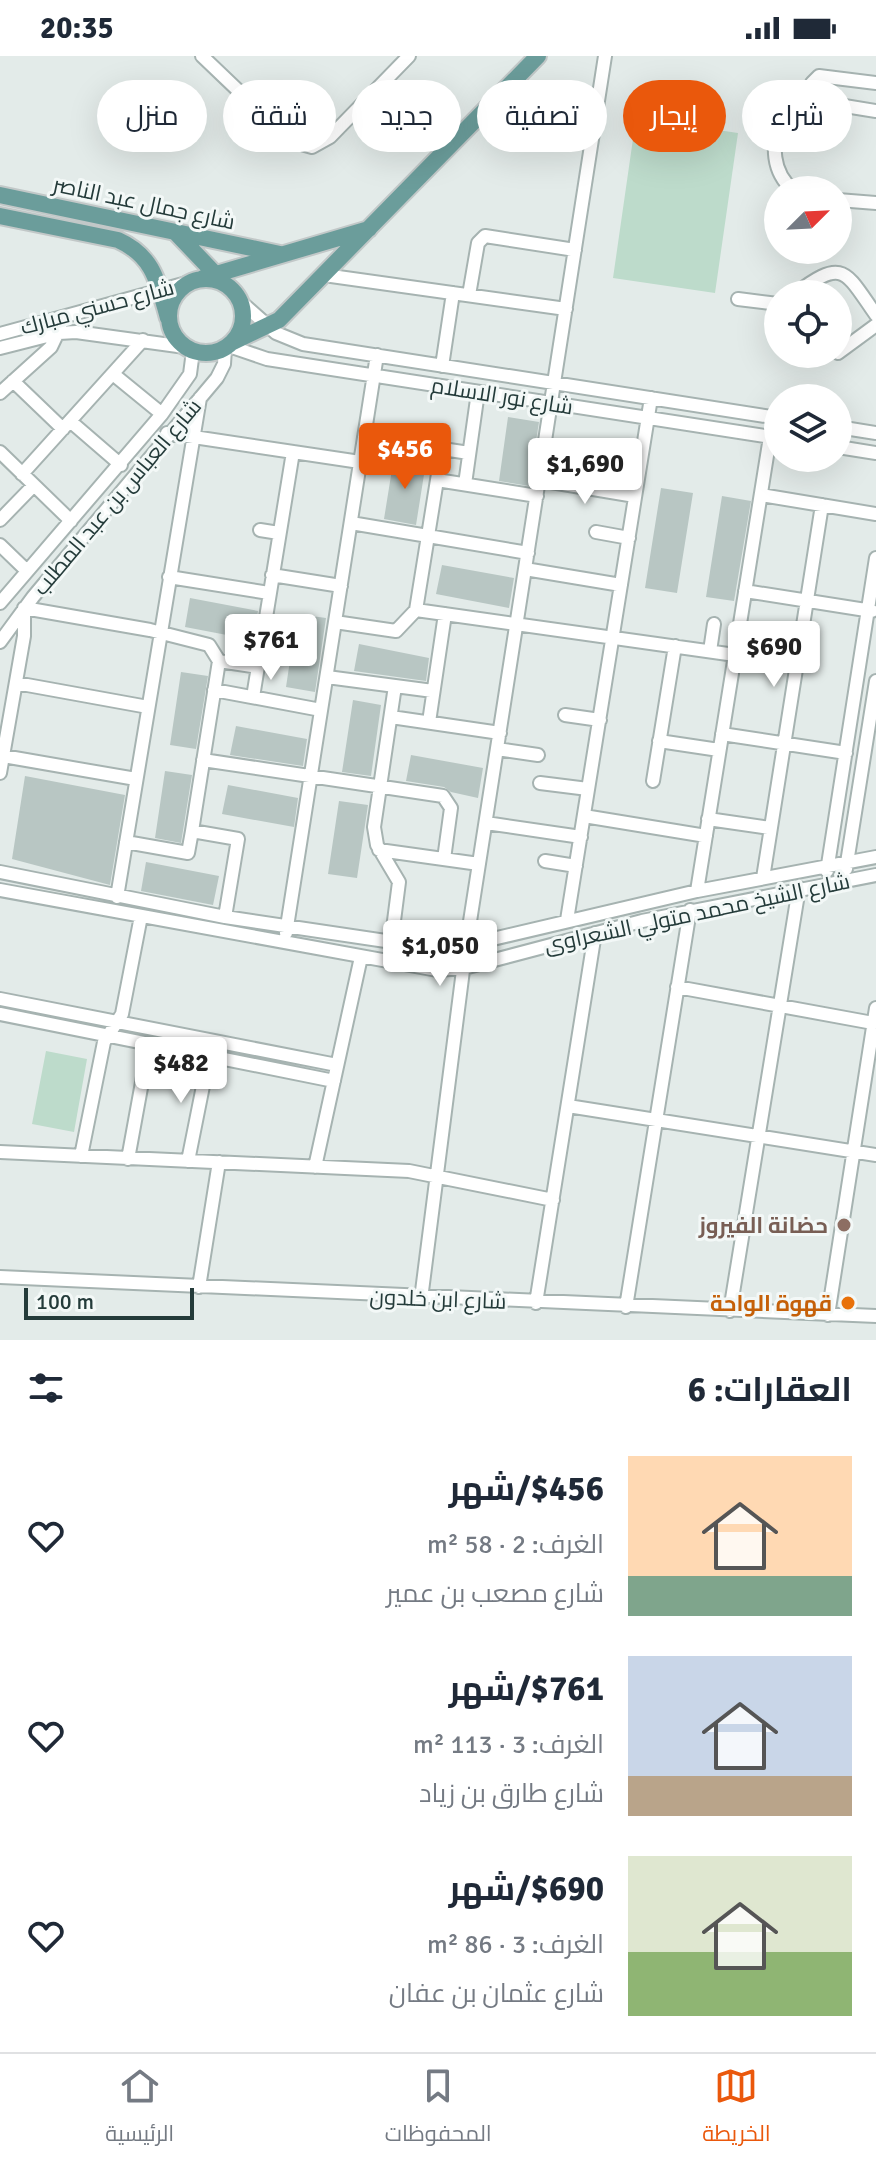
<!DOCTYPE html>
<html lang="ar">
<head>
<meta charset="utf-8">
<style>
	:root { --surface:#fff; --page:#f2f2f3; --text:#1f2937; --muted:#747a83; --line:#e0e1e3; --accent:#ea580c }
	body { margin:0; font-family:Signika,Cairo,sans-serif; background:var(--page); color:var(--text); direction:rtl; height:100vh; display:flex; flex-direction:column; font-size:30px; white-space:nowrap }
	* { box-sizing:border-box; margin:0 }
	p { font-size:26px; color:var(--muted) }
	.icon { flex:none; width:44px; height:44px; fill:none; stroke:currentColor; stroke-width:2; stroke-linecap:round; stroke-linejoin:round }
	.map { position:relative; height:1284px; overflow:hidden; direction:ltr }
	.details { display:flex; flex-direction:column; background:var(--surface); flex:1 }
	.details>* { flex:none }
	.guide { position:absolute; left:24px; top:24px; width:828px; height:72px; direction:rtl; display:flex; gap:16px }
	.needle { width:52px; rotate:66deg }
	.buttons { position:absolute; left:764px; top:120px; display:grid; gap:16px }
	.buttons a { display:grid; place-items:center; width:88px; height:88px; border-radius:50%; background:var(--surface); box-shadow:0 8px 32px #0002; font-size:40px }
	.scale { position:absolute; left:24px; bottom:20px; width:170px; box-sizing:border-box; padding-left:8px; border:4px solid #243b3a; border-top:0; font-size:22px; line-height:28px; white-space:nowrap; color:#243b3a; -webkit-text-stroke:6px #f3f8f7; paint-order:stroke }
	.price { position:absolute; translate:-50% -68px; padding:0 18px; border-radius:8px; background:#fff; color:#222; font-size:26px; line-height:52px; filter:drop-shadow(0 2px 4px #0008) }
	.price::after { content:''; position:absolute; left:50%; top:48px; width:24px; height:18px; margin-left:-12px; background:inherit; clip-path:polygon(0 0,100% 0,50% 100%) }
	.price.selected { background:var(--accent); color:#fff }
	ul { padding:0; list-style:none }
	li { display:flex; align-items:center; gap:24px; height:200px; padding:0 24px }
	li span { display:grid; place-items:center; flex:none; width:224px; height:160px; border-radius:0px; color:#555 }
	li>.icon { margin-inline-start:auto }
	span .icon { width:96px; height:96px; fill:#fffc; stroke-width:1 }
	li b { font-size:34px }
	h2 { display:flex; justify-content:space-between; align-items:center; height:96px; padding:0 24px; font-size:34px }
	.chip { padding:0 28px; border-radius:36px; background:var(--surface); box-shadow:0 8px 32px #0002; font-size:28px; line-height:72px }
	.chip.selected { background:var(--accent); color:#fff }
	.status { display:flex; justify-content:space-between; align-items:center; height:56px; padding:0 40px; background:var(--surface); direction:ltr }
	.status svg { height:22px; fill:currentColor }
	.tabs { display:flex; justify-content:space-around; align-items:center; height:112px; border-top:2px solid var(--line); background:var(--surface); font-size:22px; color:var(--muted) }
	.tabs a { display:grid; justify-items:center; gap:4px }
	.tabs .selected { color:var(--accent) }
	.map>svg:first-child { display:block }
</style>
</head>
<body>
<div class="status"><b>20:35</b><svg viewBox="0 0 49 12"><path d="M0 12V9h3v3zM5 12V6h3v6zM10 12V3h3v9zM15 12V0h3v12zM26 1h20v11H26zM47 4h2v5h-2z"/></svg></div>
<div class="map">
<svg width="876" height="1284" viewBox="0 0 876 1284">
	<rect width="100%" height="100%" fill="#e3ebe9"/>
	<path fill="#bddbcb" d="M636,62L738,77L715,237L613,222Z
		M46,995L87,1003L74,1076L32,1068Z"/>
	<path fill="#b8c6c3" d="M508,361L539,366L529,430L499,425Z
		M394,401L426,406L416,469L384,463Z
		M661,432L693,437L677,537L645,532Z
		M722,440L751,445L734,545L706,541Z
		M442,509L514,522L509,552L436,538Z
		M190,542L258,555L253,584L185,571Z
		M297,558L326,562L315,636L286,631Z
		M359,588L429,602L426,625L354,615Z
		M181,616L208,620L196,693L170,689Z
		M353,644L381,649L371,720L342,716Z
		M236,670L307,683L303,710L230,699Z
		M411,699L483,712L478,742L451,736L444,731L406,725Z
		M165,715L192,719L181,787L155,782Z
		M25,720L125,739L110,829L12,803Z
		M228,729L298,742L294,771L222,758Z
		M339,745L368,749L357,822L328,818Z
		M146,806L219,820L213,849L141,835Z"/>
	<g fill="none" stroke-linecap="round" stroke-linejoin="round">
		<defs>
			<path id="minor" d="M202,0L291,85L312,91L330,81L409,0
				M808,44L876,55
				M793,134C772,116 771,89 781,64L808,44L812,27L819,20L876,27
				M838,144L876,147
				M324,219L566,253
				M795,238C844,201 845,215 876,259
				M469,239L478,187L485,180L575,194
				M738,243L778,248
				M241,246L276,277L303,288L778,362
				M0,278L194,225
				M229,290L267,303L778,382
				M0,292L59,277L76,276L185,291
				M838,297L876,269
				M442,310L453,237
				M113,318L162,358
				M13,325L63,373
				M0,337L51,291L60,272
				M70,365L121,409
				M838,371L876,377
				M167,377L360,406
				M364,381L469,397
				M838,391L876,397
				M0,396L71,465
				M22,418L143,284
				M437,424L537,440
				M539,424L635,440
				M465,428L478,336
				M761,439L876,458
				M0,464L34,429
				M351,467L528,497
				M260,474L279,477
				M596,476L629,482
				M0,489L27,515
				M525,513L621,529
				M272,519L341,530
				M169,521L269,537
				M745,535L872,555
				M0,547L162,358L190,318L193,295
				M416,554L735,599
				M335,566L396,575L416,554L442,393
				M0,586L33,541L217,322L224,308L225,293
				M736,593L797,603
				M710,595L714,568
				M219,605L192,775L238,783L225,861
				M327,621L433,635
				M16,627L148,651
				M214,634L321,654
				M253,641L293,396
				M565,659L600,664
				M391,661L500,677
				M429,666L445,558
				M722,678L846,697
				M659,685L719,694
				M497,693L538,699
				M3,700L136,723
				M203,704L443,740L451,752L444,803
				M0,717L24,580V552L150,574L209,589L219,605L258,611
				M653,725L675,590
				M540,727L588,733
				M584,760L706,780
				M708,763L770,772
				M486,767L581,781
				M126,786L188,797L192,775
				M379,794L479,808
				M545,805L576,810
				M846,813L876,625
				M827,815L876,502
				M0,816L225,861L446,894L697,835L876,801
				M763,822L822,449
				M0,834L437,914L464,912L642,865L876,819
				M697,835L770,381
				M117,841L200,342
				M567,864L651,342
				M286,877L377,299
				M391,888L399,826L377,789L374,771L395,630
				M677,931L873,967
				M0,943L337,1009
				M0,958L334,1025
				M568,1050L876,1099
				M0,1096L409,1115L553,1144
				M81,1100L104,986L122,958L141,860
				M128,1103L149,988
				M188,1105L209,1000
				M315,1111L361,901
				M0,1221L876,1260
				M199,1231L219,1106
				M421,1243L466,891L605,0
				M536,1247L595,877
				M626,1251L690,854
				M730,1255L799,832
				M828,1259L876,952"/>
			<path id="major" d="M0,139L280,198
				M0,160L118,184C154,200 158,227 168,262
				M176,177L220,223
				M203,222L369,173
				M169 260a37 37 0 1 1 74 0a37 37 0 1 1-74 0Z
				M233,286L279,264L538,0"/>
		</defs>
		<use href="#minor" stroke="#a6b3b1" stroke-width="16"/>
		<use href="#major" stroke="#c2c8c8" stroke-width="20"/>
		<use href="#minor" stroke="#fff" stroke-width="12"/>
		<use href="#major" stroke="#6b9d9b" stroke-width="16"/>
	</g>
	<circle fill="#8d6e63" stroke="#f3f8f7" stroke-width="3" cx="844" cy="1169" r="8"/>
	<circle fill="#e8710a" stroke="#f3f8f7" stroke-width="3" cx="848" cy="1247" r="8"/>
	<g text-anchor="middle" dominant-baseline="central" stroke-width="6" stroke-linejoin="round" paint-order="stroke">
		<g font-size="22" fill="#243b3a" stroke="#f3f8f7">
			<text transform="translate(144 147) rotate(12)">شارع جمال عبد الناصر</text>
			<text transform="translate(97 251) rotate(-15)">شارع حسني مبارك</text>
			<text transform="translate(502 340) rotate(9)">شارع نور الاسلام</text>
			<text transform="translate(117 441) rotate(-50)">شارع العباس بن عبد المطلب</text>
			<text transform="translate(697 857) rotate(-12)">شارع الشيخ محمد متولي الشعراوى</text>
			<text transform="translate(438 1243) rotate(2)">شارع ابن خلدون</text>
		</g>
		<g font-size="22" font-weight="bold" fill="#785e54" stroke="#f3f8f7" text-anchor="end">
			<text x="828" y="1169">حضانة الفيروز</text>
		</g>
		<g font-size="22" font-weight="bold" fill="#c56008" stroke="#f3f8f7" text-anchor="end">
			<text x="832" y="1247">قهوة الواحة</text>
		</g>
	</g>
</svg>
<div class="buttons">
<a><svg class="needle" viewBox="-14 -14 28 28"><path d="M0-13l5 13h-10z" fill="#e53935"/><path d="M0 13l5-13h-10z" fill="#747a83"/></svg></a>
<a><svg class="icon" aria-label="locate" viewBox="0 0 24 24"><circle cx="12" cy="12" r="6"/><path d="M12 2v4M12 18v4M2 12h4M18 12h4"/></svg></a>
<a><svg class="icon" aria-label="layers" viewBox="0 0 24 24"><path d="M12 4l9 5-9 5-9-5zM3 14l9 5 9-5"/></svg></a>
</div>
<div class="scale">100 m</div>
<b class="price selected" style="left:405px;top:435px">$456</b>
<b class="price" style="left:585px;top:450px">$1,690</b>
<b class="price" style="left:271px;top:626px">$761</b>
<b class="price" style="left:774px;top:633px">$690</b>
<b class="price" style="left:440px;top:932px">$1,050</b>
<b class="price" style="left:181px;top:1049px">$482</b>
<div class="guide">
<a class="chip">شراء</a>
<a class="chip selected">إيجار</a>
<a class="chip">تصفية</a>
<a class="chip">جديد</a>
<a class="chip">شقة</a>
<a class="chip">منزل</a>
</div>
</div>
<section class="details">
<h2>العقارات: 6<svg class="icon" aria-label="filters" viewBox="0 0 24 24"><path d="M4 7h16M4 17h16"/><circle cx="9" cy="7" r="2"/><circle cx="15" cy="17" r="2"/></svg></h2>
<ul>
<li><span style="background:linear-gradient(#ffd9b3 75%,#7fa58c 0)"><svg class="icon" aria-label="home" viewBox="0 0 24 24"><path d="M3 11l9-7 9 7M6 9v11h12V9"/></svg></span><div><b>$456/شهر</b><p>الغرف: 2 · 58 m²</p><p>شارع مصعب بن عمير</p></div><svg class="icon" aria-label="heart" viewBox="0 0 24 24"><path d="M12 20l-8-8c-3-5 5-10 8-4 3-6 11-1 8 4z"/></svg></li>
<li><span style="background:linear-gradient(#c9d6e8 75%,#b9a48a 0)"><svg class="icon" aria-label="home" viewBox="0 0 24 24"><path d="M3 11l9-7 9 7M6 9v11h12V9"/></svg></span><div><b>$761/شهر</b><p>الغرف: 3 · 113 m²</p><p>شارع طارق بن زياد</p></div><svg class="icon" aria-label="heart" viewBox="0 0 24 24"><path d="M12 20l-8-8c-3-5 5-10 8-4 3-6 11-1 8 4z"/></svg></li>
<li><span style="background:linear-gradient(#dfe7d0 60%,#8fb573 0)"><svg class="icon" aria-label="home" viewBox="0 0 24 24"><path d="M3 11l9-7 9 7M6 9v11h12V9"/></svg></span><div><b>$690/شهر</b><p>الغرف: 3 · 86 m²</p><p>شارع عثمان بن عفان</p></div><svg class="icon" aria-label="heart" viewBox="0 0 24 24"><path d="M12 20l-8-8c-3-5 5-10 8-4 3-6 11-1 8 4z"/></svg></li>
</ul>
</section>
<nav class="tabs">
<a class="selected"><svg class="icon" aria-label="map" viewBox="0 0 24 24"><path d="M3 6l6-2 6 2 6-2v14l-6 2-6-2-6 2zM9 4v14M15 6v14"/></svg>الخريطة</a>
<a><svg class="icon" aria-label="saved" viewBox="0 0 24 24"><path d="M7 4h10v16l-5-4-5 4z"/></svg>المحفوظات</a>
<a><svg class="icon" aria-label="home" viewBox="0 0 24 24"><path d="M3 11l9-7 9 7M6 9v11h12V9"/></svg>الرئيسية</a>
</nav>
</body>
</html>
